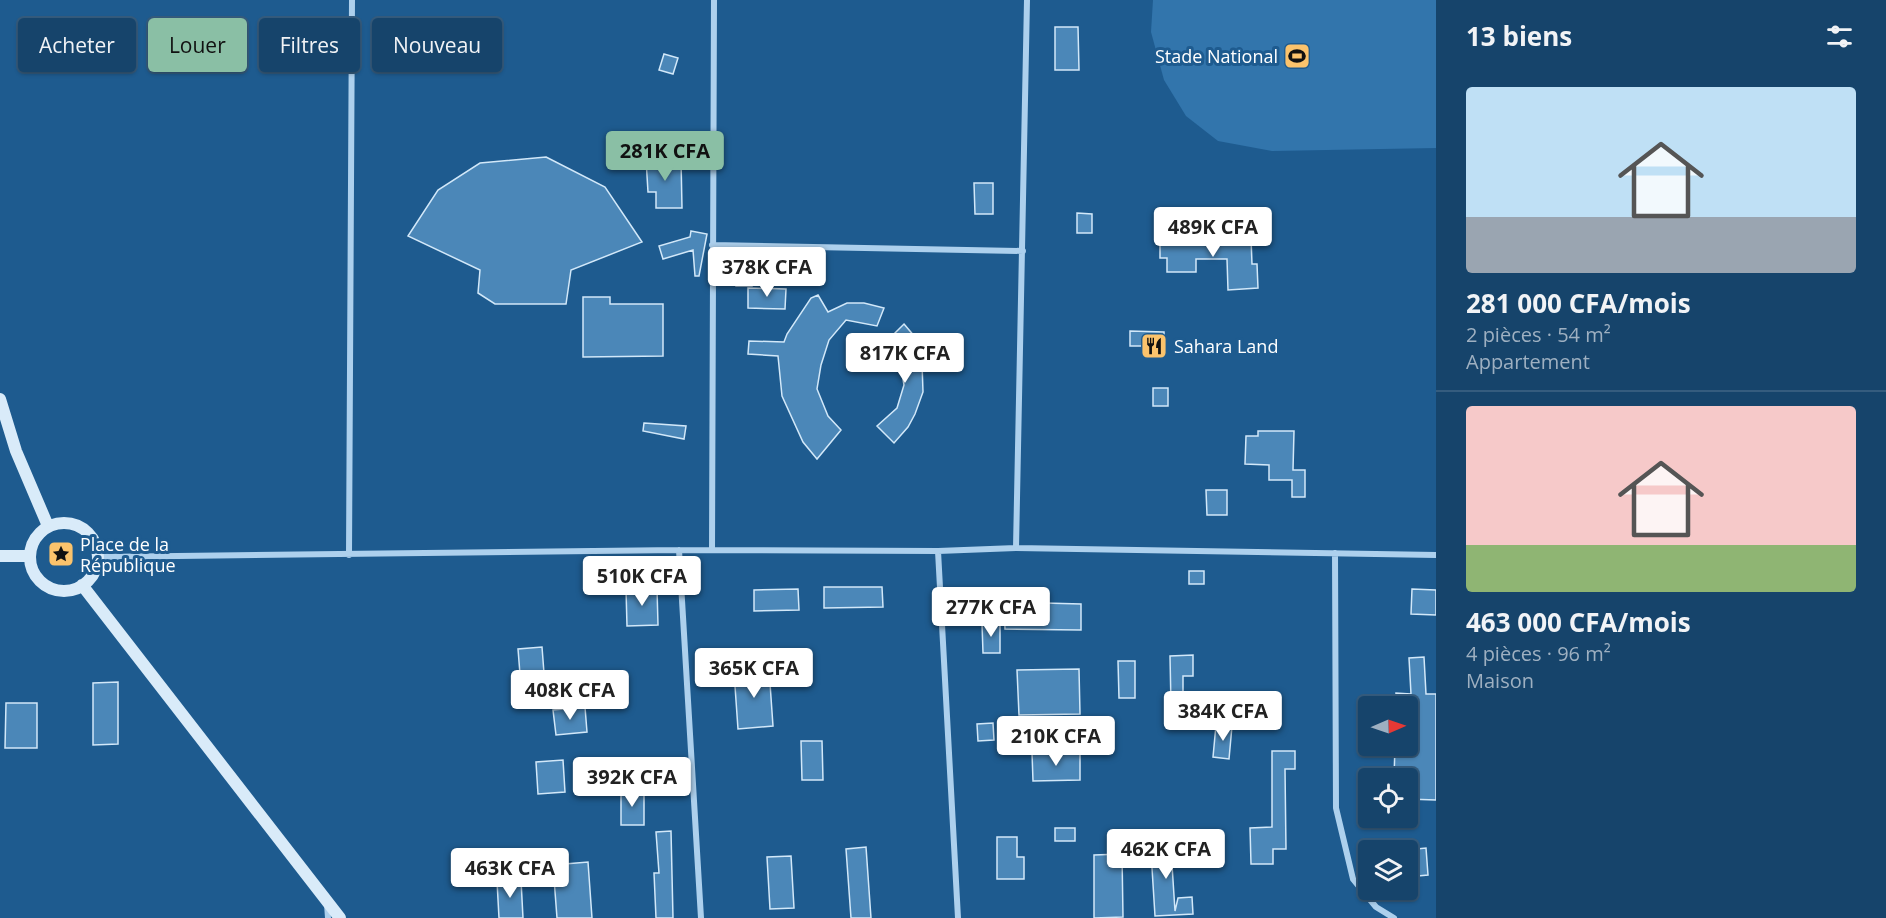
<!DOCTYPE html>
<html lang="fr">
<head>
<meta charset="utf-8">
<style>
	:root { --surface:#16446b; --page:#1f4b71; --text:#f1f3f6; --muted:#9eb0c1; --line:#355c7e; --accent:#8abfa5 }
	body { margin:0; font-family:"Open Sans",sans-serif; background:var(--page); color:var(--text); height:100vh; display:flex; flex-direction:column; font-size:22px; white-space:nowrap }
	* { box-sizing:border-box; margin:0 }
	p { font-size:20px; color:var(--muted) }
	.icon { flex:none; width:33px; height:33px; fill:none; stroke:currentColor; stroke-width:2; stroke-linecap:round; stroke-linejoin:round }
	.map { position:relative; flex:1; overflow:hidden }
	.side { display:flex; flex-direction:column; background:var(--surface); width:450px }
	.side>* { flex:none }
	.top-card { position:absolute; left:18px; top:18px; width:570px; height:54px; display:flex; gap:12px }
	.needle { width:39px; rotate:88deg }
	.controls { position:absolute; left:1358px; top:696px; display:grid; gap:12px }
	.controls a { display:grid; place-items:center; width:60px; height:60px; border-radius:6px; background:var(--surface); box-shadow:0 2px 4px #0004,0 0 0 2px var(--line); font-size:30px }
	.price { position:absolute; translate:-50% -51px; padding:0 14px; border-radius:6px; background:#fff; color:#222; font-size:20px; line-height:39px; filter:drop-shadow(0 2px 3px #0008) }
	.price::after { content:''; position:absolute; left:50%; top:36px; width:18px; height:14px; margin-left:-9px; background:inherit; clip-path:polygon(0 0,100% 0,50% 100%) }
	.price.active { background:var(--accent); color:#111 }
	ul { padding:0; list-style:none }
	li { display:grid; align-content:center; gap:12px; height:318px; padding:0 30px }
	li+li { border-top:2px solid var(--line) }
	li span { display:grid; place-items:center; height:186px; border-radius:6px; color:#555 }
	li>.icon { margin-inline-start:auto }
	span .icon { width:108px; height:108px; fill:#fffc; stroke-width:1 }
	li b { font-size:26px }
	h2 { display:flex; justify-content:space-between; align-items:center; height:72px; padding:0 30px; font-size:26px }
	.chip { padding:0 21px; border-radius:6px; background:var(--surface); box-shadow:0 2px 4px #0004,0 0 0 2px var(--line); font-size:21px; line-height:54px }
	.chip.active { background:var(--accent); color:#111 }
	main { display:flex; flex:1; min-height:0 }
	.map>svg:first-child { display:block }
</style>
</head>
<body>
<main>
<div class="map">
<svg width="1436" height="918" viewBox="0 0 1436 918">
	<rect width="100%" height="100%" fill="#1e5b8f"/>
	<path fill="#3275ac" d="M1153,0H1436V148L1272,151L1218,141L1186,116L1164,80L1151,32Z"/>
	<path fill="#4b87b8" stroke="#d2e8f9" stroke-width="1.5" d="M1055,27H1078L1079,70H1055Z
		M664,54L678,58L673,74L659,70Z
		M546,157L605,187L642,242L571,270L566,304H495L478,293L480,270L408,236L438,190L480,163Z
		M646,159H681L682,208H656V192H648Z
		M974,183H993V214H975Z
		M1077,213L1092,214V233H1077Z
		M691,231L707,234L699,276H695L693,250L663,259L659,246L690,237Z
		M1160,238H1203V241L1251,238L1252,264H1257L1258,288L1228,290L1227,259H1196V272H1167V258H1160Z
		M736,261H751L752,286H736Z
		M748,288L786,289L785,309L748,308Z
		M818,295L828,312L847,303H864L884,308L877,326L846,320L829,340L821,365L817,389L828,416L841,430L817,459L803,442L782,396L778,356L748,354L749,341L784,342L787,334L811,298Z
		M583,297H610V304H663V356L583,357Z
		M904,324L915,337L920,351L922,363L923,392L915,414L908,427L894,443L877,426L897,408L904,385L900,362L892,343L888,340Z
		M1130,331L1164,332V346H1130Z
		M1153,388H1168V406H1153Z
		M644,423L686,426L684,439L643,431Z
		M1258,431H1294L1293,470H1305V497H1292V480H1269V465L1245,464L1246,436H1258Z
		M1206,490H1227V515H1207Z
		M1189,571H1204V584H1189Z
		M824,587H882L883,607L824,608Z
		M657,588L658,625L627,626L626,589Z
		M798,589L799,610L754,611V590Z
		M1412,589L1436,590V615L1411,614Z
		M1004,602L1081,604V630L1005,629Z
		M982,624H1000V653H983Z
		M542,647L544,673L520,674L518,649Z
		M1193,655V676H1183V705H1171L1170,656Z
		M1424,657L1426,694H1436V800L1407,799V778H1394L1395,746H1407V706H1396V693L1411,694L1409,658Z
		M1118,661H1135V698H1119Z
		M769,669L773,726L738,729L734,672Z
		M1079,669L1080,714L1019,715L1017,670Z
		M118,682V744L93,745V683Z
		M6,703H37V748H5Z
		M585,707L587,732L556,735L553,710Z
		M993,723L994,740L978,741L977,724Z
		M1216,725L1232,726L1229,759L1213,757Z
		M801,741H822L823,780H802Z
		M1272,751H1295V769H1285L1286,849H1273V864H1251L1250,828L1272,827Z
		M1032,753H1080V780L1033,781Z
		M563,760L565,792L538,794L536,762Z
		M621,790H644V825H621Z
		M1055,828H1075V841H1055Z
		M671,831L673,918H656L654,873H659L656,832Z
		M1170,834L1175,911L1178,898L1192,897L1193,914L1155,916L1150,836Z
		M997,837H1017V857H1024V879H997Z
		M866,847L871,918H851L846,849Z
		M1426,848L1428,875L1407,877V850Z
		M1122,854L1123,917L1094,918V855Z
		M791,856L794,908L770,909L767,857Z
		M588,862L592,918H557L553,865Z
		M521,880L523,918H499L497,881Z"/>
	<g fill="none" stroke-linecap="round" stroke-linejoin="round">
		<path stroke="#add0ed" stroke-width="6" d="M712,245L1023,251
			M1016,548L1027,0
			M679,550L701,918
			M712,550L714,0
			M938,551L958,918
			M1335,553L1336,808L1353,879L1376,907L1394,918
			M349,555L352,0
			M98,557L679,550L938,551L1016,548L1436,555
			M327,904L328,918"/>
		<path stroke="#d9ebf9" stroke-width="12" d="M0,399L16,451L48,526
			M30 557a34 34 0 1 1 68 0a34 34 0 1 1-68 0Z
			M0,556H30
			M82,585L340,918"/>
	</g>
	<defs>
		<symbol id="stadium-square" viewBox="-11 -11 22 22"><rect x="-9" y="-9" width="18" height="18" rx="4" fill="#fbc36c" stroke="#1e5b8f"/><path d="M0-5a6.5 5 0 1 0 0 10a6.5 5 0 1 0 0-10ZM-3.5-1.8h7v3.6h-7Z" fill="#111"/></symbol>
		<symbol id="restaurant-square" viewBox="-11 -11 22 22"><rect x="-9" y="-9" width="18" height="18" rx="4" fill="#fbc36c" stroke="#1e5b8f"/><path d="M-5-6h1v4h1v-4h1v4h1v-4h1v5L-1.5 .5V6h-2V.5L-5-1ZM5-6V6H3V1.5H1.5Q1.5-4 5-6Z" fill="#111"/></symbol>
		<symbol id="sight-square" viewBox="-11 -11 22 22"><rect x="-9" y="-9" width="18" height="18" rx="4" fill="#fbc36c" stroke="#1e5b8f"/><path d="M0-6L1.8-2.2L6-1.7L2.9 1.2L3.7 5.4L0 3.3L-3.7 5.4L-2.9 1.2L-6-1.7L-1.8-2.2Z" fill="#111"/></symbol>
	</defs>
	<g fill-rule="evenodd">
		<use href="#stadium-square" x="1282" y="41" width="30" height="30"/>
		<use href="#restaurant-square" x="1139" y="331" width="30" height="30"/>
		<use href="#sight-square" x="46" y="539" width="30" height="30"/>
	</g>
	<g text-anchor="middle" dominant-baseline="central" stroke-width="6" stroke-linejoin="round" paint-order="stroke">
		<g font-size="18" fill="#fff" stroke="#1e5b8f" text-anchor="start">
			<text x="1278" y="56" text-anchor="end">Stade National</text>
			<text x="1174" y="346">Sahara Land</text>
			<text x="80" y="544">Place de la<tspan x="80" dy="21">République</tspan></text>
		</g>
	</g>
</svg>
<div class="controls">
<a><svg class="needle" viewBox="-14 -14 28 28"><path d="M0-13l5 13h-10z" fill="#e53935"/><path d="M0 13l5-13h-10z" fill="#9eb0c1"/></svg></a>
<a><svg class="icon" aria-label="locate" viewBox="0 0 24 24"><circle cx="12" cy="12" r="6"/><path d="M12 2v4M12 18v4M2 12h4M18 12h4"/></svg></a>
<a><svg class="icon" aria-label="layers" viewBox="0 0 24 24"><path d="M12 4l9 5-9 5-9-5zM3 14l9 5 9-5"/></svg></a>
</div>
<b class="price active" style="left:665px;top:182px">281K CFA</b>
<b class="price" style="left:1213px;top:258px">489K CFA</b>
<b class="price" style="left:767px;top:298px">378K CFA</b>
<b class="price" style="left:905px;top:384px">817K CFA</b>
<b class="price" style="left:642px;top:607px">510K CFA</b>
<b class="price" style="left:991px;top:638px">277K CFA</b>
<b class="price" style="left:754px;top:699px">365K CFA</b>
<b class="price" style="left:570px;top:721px">408K CFA</b>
<b class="price" style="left:1223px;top:742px">384K CFA</b>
<b class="price" style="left:1056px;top:767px">210K CFA</b>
<b class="price" style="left:632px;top:808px">392K CFA</b>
<b class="price" style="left:1166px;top:880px">462K CFA</b>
<b class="price" style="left:510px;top:899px">463K CFA</b>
<div class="top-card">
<a class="chip">Acheter</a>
<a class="chip active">Louer</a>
<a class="chip">Filtres</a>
<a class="chip">Nouveau</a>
</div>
</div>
<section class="side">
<h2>13 biens<svg class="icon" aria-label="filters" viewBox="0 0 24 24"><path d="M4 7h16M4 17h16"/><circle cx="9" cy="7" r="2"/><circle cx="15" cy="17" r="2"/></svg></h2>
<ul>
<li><span style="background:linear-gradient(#bfe0f5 70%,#9aa5b1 0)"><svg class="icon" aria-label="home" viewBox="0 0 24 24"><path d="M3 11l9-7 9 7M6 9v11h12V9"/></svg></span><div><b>281 000 CFA/mois</b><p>2 pièces · 54 m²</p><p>Appartement</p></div></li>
<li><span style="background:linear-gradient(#f6c9c9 75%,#8fb573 0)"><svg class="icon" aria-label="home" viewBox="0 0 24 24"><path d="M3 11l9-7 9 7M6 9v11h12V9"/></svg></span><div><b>463 000 CFA/mois</b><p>4 pièces · 96 m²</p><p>Maison</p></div></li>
</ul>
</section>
</main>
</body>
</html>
